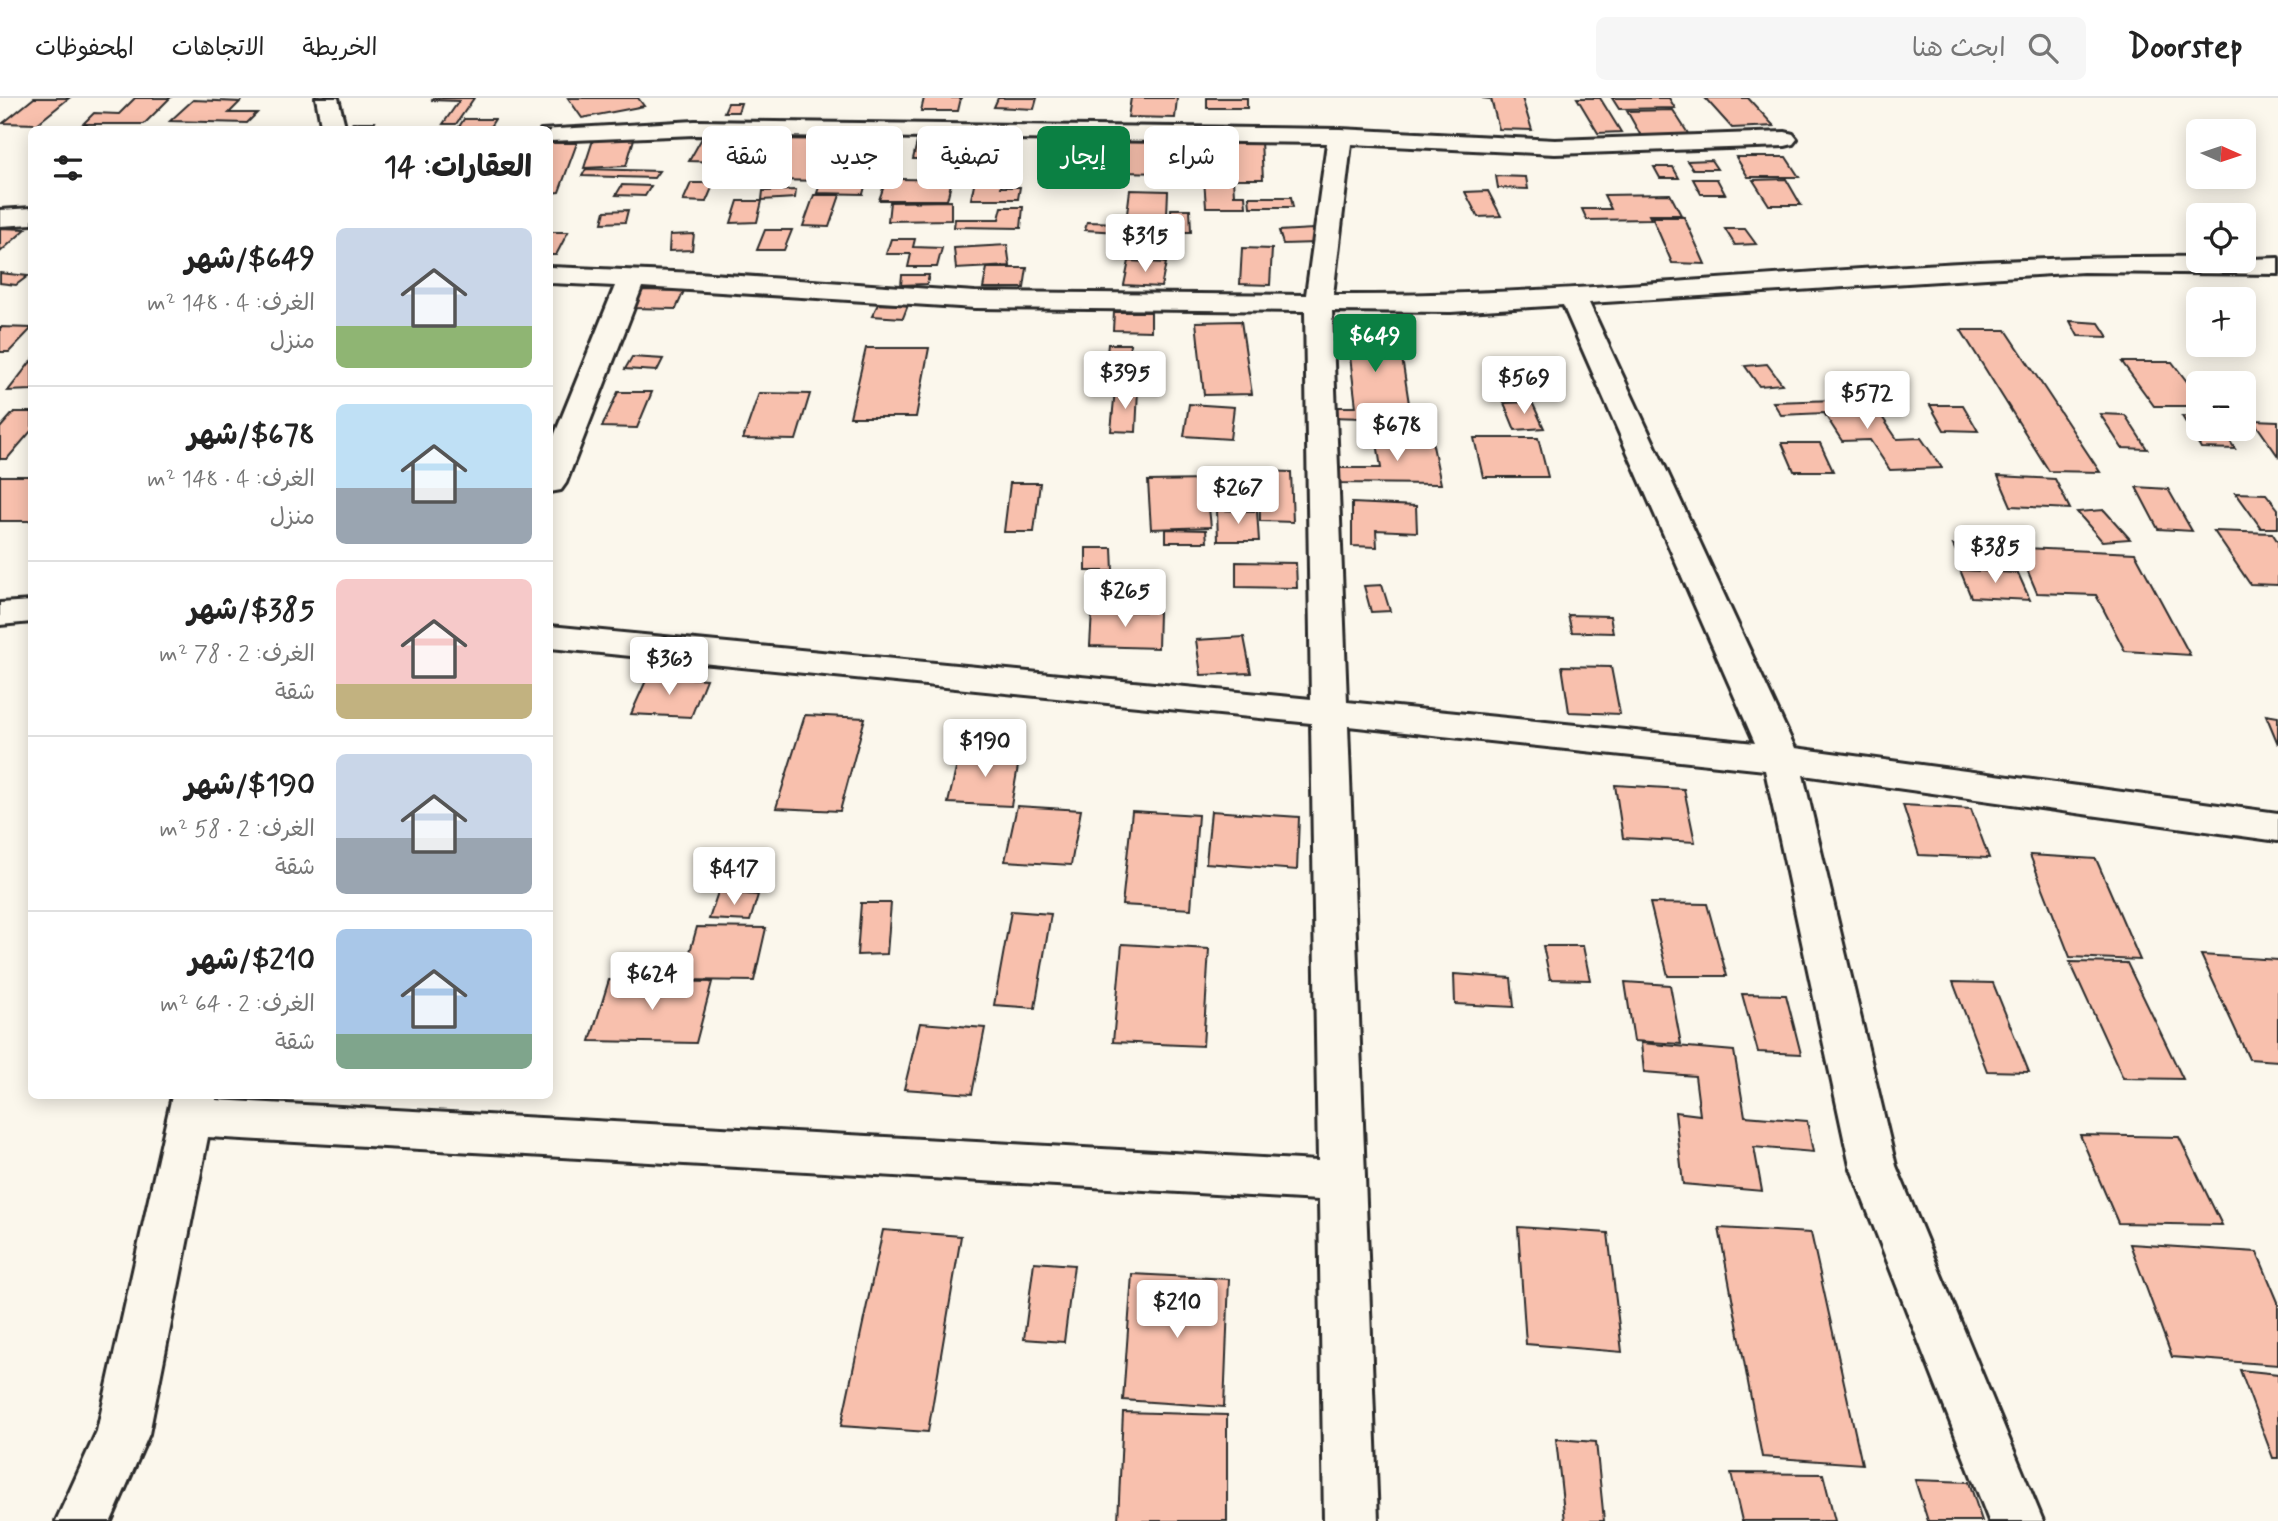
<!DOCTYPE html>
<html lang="ar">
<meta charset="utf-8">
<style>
body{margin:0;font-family:Mynerve,"Playpen Sans Arabic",sans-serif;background:#f6f6f6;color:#222;direction:rtl;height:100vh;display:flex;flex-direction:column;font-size:26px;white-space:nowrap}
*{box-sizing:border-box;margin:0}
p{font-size:23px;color:#767676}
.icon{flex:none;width:38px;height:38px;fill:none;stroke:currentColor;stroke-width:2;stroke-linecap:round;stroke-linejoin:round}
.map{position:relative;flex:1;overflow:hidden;direction:ltr}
.drawer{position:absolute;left:28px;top:28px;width:525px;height:973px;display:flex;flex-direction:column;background:#fff;border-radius:10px;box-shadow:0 4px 18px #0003;direction:rtl}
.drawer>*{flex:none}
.top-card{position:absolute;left:574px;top:28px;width:665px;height:63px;direction:rtl;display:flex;gap:14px}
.needle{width:46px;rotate:93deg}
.controls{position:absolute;left:2186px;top:21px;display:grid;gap:14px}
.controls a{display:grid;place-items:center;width:70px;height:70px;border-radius:10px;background:#fff;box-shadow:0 4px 18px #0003;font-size:35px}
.price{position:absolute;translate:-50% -60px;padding:0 16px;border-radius:7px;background:#fff;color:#222;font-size:23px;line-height:46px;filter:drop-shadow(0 2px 4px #0008)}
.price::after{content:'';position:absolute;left:50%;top:42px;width:21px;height:16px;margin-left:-10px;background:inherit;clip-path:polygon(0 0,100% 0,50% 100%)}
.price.current{background:#0b8043;color:#fff}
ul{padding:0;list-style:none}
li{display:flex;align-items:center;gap:21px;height:175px;padding:0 21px}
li+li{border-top:2px solid #e0e0e0}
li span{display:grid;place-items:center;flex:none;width:196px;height:140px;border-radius:10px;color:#555}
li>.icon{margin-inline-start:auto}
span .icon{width:84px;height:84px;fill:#fffc;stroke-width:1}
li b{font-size:30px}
h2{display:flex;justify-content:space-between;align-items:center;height:84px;padding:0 21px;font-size:30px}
.chip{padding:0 24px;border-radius:10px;background:#fff;box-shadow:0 4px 18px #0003;font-size:24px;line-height:63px}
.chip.current{background:#0b8043;color:#fff}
header{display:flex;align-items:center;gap:42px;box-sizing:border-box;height:98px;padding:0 35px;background:#fff;border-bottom:2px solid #e0e0e0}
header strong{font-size:33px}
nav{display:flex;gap:38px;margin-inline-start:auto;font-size:24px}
.search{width:490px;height:63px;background:#f6f6f6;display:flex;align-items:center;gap:18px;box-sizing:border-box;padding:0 24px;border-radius:10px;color:#767676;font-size:26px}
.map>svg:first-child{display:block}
</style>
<header>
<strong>Doorstep</strong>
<div class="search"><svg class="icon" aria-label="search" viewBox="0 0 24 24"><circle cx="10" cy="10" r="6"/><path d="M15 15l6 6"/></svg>ابحث هنا</div>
<nav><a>الخريطة</a><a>الاتجاهات</a><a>المحفوظات</a></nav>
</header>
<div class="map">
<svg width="2278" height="1423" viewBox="0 0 2278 1423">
<rect width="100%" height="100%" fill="#fbf7ec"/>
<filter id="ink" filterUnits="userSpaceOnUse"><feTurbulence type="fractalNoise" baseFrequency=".0143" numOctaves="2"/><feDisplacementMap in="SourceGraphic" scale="14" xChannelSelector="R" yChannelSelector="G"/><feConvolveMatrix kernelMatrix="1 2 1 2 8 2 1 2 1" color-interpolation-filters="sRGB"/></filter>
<g filter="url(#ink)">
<!-- building -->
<g fill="#f8c0ad" stroke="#2b2b2b" stroke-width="2">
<path d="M34,0H69L37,26L3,25Z"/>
<path d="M135,0H170L144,26H83L94,15L119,16Z"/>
<path d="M434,0H474L456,26H443L459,3L432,2Z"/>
<path d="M568,0H638L644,8L582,20Z"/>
<path d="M924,0H961L958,13H921Z"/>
<path d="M998,0H1037L1034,11L994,9Z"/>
<path d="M1131,0H1177L1175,20L1128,19Z"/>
<rect x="1207" y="0" width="40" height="10"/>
<path d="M1482,0H1522L1532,32L1499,31L1491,1Z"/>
<path d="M1577,0H1600L1621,34L1598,35Z"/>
<path d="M1612,0H1669L1675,10L1619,11Z"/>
<path d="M1705,0H1748L1774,28L1732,30Z"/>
<path d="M193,2L240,4L229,15H257L247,25L170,23Z"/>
<path d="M728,5H741L738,14H724Z"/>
<path d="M1673,12L1689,37L1641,38L1627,13Z"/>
<path d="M464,21H495L488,32H457Z"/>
<path d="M353,24H375L371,32H349Z"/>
<path d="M702,40L734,41L720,64L689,63Z"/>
<path d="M918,40L998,41L991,76L934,75L937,61H913Z"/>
<path d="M634,41L626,68L584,70L593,42Z"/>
<path d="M767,41L860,42L848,80L952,82L947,102H879L885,85H866L863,96L817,95L821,83L776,82L781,70L755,69Z"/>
<path d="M1126,41H1162L1161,75L1124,74Z"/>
<path d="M1216,43H1261L1263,81H1217Z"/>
<path d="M550,45H577L559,94L550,95Z"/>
<path d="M1736,59H1786L1799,79H1748Z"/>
<path d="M1174,61L1191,62L1192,88H1175Z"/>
<path d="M1711,62L1717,71H1693L1687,63Z"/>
<path d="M1654,69H1673L1679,80H1660Z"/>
<path d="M586,71L659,73L654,80L582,78Z"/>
<path d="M1496,78L1526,79L1528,91L1498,90Z"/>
<path d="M975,81H1002L1001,89H1020L1018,101H971Z"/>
<path d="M1204,81H1233L1234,97H1245L1246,109H1206Z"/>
<path d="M1693,81H1717L1725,96H1701Z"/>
<path d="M1786,81L1801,107H1769L1753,82Z"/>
<path d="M691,85H714L706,104L683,103Z"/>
<path d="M622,87L651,88L645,98L616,97Z"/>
<path d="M796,92L795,100L762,102L763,93Z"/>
<path d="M1130,92L1168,93L1167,117L1127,116Z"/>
<path d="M1488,93L1501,118L1478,119L1465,94Z"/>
<path d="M1670,96L1681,117H1649L1651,121L1587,122L1582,111H1611L1604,97Z"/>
<path d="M814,97H840L829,129L803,128Z"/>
<path d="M1249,99H1291L1293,109H1250Z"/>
<path d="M738,103H762L757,124L731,125Z"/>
<path d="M951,103V122L888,123L890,104Z"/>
<path d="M1002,109H1023L1021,130L954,129L955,121H999Z"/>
<path d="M1171,111H1190L1191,134H1172Z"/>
<path d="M628,112L625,124L602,125L605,113Z"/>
<path d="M1652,119H1684L1705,166L1672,165Z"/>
<path d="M1087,124L1122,125L1120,134L1085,132Z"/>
<path d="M0,130L26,131L0,154Z"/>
<path d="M1313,131L1316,145L1283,146L1279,133Z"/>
<path d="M1725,131H1745L1756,146L1735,147Z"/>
<path d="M765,132H792L784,152H757Z"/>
<path d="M550,134H568L556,157H550Z"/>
<path d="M694,136L692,152L669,153L670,137Z"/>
<path d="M891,141H915L913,149L942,150L937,169H908L911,156H886Z"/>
<path d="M1007,147L1010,168L956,171L954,150Z"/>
<path d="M1242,150L1272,151L1270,187L1240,186Z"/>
<path d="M1129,163L1166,165L1161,189L1124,187Z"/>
<path d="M987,170H1027L1024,190H983Z"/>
<path d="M0,175L28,178L16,187L0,185Z"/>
<path d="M902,177H929L927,186L901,187Z"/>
<path d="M640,192L684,193L676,211L632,210Z"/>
<path d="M878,206L908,207L903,220L872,218Z"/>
<path d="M1114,214H1151V233L1113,232Z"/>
<path d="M1241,223L1252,296L1204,297L1196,224Z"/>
<path d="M2070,223L2099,225L2108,239L2078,238Z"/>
<path d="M0,229L32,230L9,254H0Z"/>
<path d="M1961,232H2006L2100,374L2049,373Z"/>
<path d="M1347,233L1398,234L1410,312L1364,311V320L1330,319L1329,309H1356Z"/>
<path d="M1108,246H1130L1127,275H1105Z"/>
<path d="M866,250H929L916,319H850Z"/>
<path d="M632,259L663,261L657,273L625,271Z"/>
<path d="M32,262V292L8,293Z"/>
<path d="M2122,264H2172L2198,298V308H2154Z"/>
<path d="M1767,266L1782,286L1759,288L1745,268Z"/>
<path d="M1115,291H1138L1136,334L1111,333Z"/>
<path d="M618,294H652L637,330L602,329Z"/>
<path d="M759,295L810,296L796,342L743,341Z"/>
<path d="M1870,301L1897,341L1921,340L1942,370L1890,372L1870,342L1842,343L1824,315L1781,317L1773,304Z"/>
<path d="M1532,304L1544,330L1515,332L1504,305Z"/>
<path d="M1189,306L1234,309L1230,341L1184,338Z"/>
<path d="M1930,307H1963L1978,333L1944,332Z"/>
<path d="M14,314H32V332L7,361H0V330Z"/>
<path d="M2100,316L2125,317L2147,351L2122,350Z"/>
<path d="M2182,318L2198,319V331H2222L2235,351L2201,350Z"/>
<path d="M2253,322L2278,323V358Z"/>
<path d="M1376,338H1431L1441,386L1333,385L1331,370H1381Z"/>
<path d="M1474,340H1538L1548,379H1483Z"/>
<path d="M1782,345H1820L1833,373H1794Z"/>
<path d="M1259,373L1291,374L1293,424L1260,423Z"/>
<rect x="0" y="378" width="32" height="45"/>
<path d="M1998,378L2055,381L2070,411L2011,408Z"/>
<path d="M1206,382L1211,429L1151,431L1148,383Z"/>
<path d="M1010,385H1040L1034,434H1004Z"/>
<path d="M2136,389L2168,391L2192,433L2158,431Z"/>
<path d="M2236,395L2266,396L2278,411V430H2261Z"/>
<path d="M1352,405L1416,408L1417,434L1376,432L1377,449L1352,448Z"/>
<path d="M1217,412L1257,413L1259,443H1218Z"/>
<path d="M2104,412L2130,441L2102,443L2077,414Z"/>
<path d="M1166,431L1206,432L1207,444H1166Z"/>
<path d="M2214,433L2272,435L2278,444V487L2250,486Z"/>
<path d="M1953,447L2135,455L2190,557L2125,553L2096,497L2037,495L2026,469L1962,466Z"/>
<path d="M1086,450H1112L1113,473H1086Z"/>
<path d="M1236,464L1296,465L1297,490L1236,489Z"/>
<path d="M1960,472L2018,475L2030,502L1971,499Z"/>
<path d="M1382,487L1390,513L1371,514L1364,488Z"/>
<path d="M1092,513L1159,514L1158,550L1090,548Z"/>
<path d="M1568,517L1610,518L1613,535L1572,534Z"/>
<path d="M1244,539L1251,575L1201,577L1196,542Z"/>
<path d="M1562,568L1611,569L1620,616L1569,614Z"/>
<path d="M648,578L706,581L691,619L631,616Z"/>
<path d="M805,617L865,620L840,713L776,710Z"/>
<path d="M2266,617L2278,619V646Z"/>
<path d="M960,654L1020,657L1011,708L948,705Z"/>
<path d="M1615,687L1684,691L1695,744L1623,740Z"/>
<path d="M1903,707L1971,711L1989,760L1919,757Z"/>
<path d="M1017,708L1081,712L1071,767L1005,763Z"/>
<path d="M1132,713L1198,717L1191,811L1122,807Z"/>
<path d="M1211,713L1299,719L1297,772L1206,765Z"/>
<path d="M2030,757L2096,761L2140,862L2070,859Z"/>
<path d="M718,794L758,797L750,823L709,821Z"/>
<path d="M861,805H891L887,856L857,857Z"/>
<path d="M1650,805L1707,806L1727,878H1668Z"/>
<path d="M1011,813L1051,816L1035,910L994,907Z"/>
<path d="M697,829L766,830L754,883L682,882Z"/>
<path d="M1122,846L1209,851L1203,948L1113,944Z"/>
<path d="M1543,848H1583L1590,882L1550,881Z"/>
<path d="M2201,857L2278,862V963L2249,961Z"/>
<path d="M2070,864L2127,865L2183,981L2123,980Z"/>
<path d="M1454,876L1511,880L1514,909L1455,906Z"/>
<path d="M609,882L712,884L696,945L590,943Z"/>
<path d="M1625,884L1670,887L1681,946L1634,943Z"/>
<path d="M1953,884L1993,885L2029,974L1987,973Z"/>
<path d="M1742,896L1786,897L1801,956L1758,954Z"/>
<path d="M920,925L985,930L972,996L904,991Z"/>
<path d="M1641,945L1734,953L1745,1018L1807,1023L1813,1054L1754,1049L1762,1093L1683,1086L1675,1014L1700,1017L1695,978L1644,974Z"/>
<path d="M2080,1037L2179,1039L2222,1127L2118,1125Z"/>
<path d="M1518,1129L1608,1135L1622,1254L1526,1246Z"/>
<path d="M1719,1130L1811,1135L1862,1366L1762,1359Z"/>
<path d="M883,1132L961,1138L928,1334L841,1328Z"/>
<path d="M2130,1146L2257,1154L2278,1204V1267L2172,1259Z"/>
<path d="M1034,1164L1074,1167L1064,1244L1024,1241Z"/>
<path d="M1132,1176L1229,1181L1224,1309L1123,1302Z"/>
<path d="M2240,1272L2278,1276V1360H2273Z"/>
<path d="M1123,1314L1227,1317V1423H1118Z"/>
<path d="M1556,1341L1596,1344L1604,1423H1565Z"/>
<path d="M1731,1375L1823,1376L1835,1423H1742Z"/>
<path d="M1915,1382L1969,1384L1982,1423H1928Z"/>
</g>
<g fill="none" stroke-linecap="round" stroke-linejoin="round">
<defs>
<g id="minor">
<path d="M316,0H338L346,32H322Z"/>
<path d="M695,23L1340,31L1555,42L1785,34L1793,36L1797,41L1793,46L1785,48L1555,56L1351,46L1333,197C1622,199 1909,156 2198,159V163L2278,160V176L2083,174L1589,205L1795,650L2278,715V743L1803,677L1896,1068L2043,1423H1989L1850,1068L1765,672L1348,628L1378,1423H1324L1319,1102L208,1039L149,1336L111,1423H56L97,1333L172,998H216V1002L1318,1063L1311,625L550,550V528L1311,601L1305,213L975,210L642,189L566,385L561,392L550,394V348L615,188L550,185V169L697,175L975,194L1306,197L1327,45L695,37L550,43V32H541ZM1563,207L1755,645L1347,604L1332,213L1451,214Z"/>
<path d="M32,110V126L0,128V112Z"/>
<path d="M32,503V524L0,527V505Z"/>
</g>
</defs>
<!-- minor casing -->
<use href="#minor" stroke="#2b2b2b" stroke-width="6"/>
<!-- minor -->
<use href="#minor" fill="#fbf7ec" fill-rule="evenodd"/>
</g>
</g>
</svg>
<div class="controls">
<a><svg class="needle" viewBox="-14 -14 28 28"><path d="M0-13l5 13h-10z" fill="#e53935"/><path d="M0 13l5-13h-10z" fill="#767676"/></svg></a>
<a><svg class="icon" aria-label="locate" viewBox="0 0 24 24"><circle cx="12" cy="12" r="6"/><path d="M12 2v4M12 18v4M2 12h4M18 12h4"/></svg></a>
<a>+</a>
<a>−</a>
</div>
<b class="price" style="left:1145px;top:176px">$315</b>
<b class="price current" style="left:1375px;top:276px">$649</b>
<b class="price" style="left:1125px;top:313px">$395</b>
<b class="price" style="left:1524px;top:318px">$569</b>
<b class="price" style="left:1867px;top:333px">$572</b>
<b class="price" style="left:1397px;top:365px">$678</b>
<b class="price" style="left:1238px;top:428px">$267</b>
<b class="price" style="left:1995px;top:487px">$385</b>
<b class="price" style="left:1125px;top:531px">$265</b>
<b class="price" style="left:669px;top:599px">$363</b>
<b class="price" style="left:985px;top:681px">$190</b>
<b class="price" style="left:734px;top:809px">$417</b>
<b class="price" style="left:652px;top:914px">$624</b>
<b class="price" style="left:1177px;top:1242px">$210</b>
<div class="top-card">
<a class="chip">شراء</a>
<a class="chip current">إيجار</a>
<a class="chip">تصفية</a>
<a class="chip">جديد</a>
<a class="chip">شقة</a>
</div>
<section class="drawer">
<h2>العقارات: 14<svg class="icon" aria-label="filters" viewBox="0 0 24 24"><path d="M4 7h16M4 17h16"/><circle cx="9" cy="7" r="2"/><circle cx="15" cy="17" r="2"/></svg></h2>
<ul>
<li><span style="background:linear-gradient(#c9d6e8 70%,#8fb573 0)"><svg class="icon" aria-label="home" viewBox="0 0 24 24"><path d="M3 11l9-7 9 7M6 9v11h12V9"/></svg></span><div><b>$649/شهر</b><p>الغرف: 4 · 148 m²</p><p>منزل</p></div></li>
<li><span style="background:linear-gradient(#bfe0f5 60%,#9aa5b1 0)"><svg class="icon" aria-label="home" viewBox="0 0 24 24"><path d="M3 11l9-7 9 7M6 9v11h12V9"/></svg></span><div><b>$678/شهر</b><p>الغرف: 4 · 148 m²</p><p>منزل</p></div></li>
<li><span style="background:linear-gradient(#f6c9c9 75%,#c2b280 0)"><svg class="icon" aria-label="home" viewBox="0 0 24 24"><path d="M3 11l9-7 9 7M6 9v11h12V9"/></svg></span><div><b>$385/شهر</b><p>الغرف: 2 · 78 m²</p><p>شقة</p></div></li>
<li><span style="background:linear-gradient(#c9d6e8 60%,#9aa5b1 0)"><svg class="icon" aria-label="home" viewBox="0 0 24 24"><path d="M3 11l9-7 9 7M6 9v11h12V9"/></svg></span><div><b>$190/شهر</b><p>الغرف: 2 · 58 m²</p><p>شقة</p></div></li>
<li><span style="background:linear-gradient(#a9c7e8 75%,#7fa58c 0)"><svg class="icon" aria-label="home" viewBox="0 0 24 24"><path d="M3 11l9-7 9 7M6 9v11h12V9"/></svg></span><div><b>$210/شهر</b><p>الغرف: 2 · 64 m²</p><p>شقة</p></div></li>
</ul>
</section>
</div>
